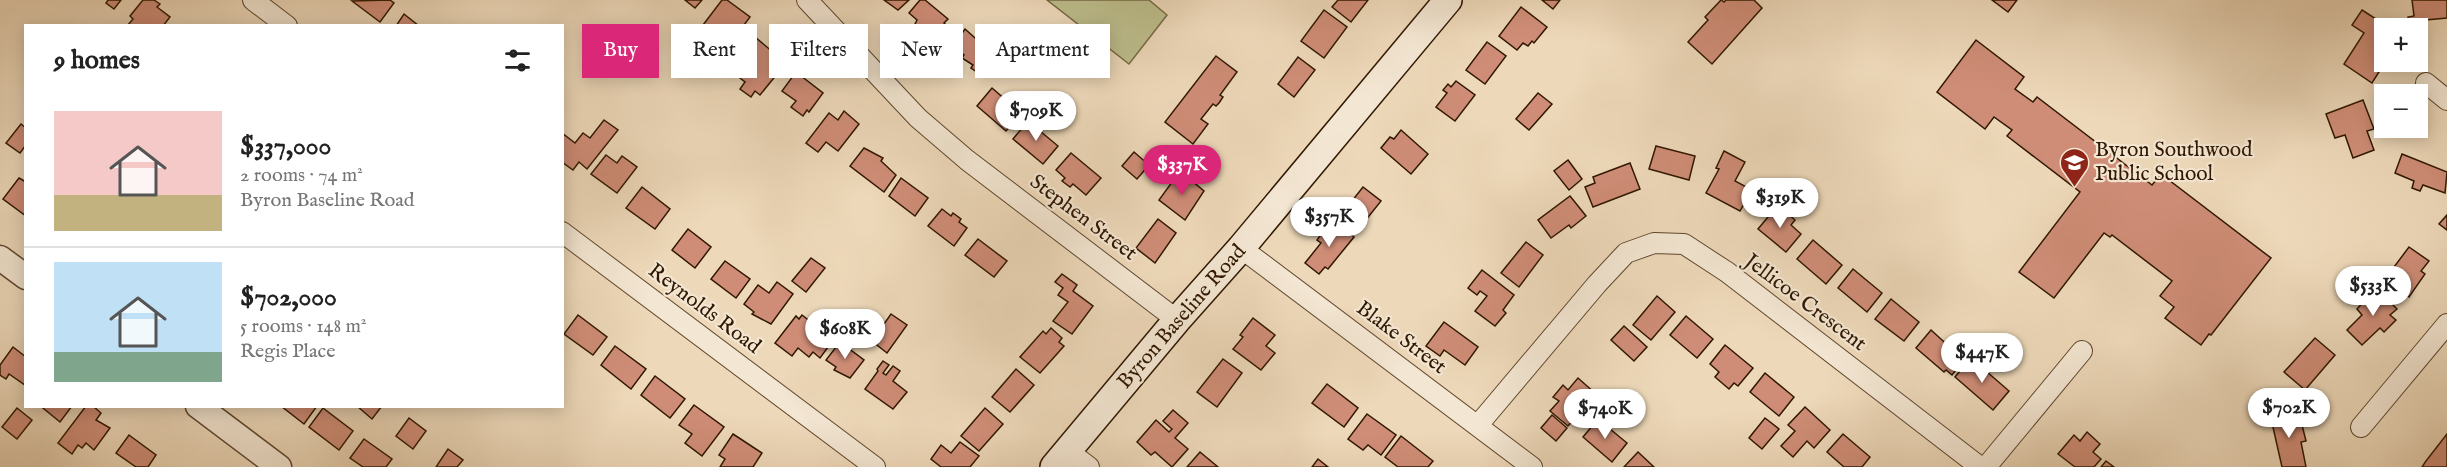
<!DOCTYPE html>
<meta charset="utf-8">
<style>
body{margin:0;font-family:"IM FELL English",serif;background:#f2f2f2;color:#222;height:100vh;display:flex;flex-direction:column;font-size:22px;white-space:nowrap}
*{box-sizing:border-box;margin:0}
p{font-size:20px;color:#767676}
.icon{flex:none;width:33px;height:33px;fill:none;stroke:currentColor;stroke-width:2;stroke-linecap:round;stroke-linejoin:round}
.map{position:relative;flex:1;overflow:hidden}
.sheet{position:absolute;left:24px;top:24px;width:540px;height:384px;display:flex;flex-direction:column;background:#fff;border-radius:0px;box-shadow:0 3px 15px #0003}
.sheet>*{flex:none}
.top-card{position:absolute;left:582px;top:24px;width:570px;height:54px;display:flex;gap:12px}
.fabs{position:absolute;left:2374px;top:18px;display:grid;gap:12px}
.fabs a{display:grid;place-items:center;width:54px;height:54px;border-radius:0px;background:#fff;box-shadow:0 3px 15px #0003;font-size:30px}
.price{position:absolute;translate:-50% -51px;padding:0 14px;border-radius:21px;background:#fff;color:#222;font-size:20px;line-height:39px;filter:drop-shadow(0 2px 3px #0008)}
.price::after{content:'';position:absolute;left:50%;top:36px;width:18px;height:14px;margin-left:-9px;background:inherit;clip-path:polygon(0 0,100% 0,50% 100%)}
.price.active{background:#db2777;color:#fff}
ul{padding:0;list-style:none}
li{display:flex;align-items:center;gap:18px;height:150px;padding:0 30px}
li+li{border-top:2px solid #e0e0e0}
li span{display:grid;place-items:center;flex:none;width:168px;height:120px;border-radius:0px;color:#555}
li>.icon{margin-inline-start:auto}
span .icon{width:72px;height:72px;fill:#fffc;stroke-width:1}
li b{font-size:26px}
h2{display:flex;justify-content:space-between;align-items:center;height:72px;padding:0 30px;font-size:26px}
.chip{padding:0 21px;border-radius:0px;background:#fff;box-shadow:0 3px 15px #0003;font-size:21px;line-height:54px}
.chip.active{background:#db2777;color:#fff}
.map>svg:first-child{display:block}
</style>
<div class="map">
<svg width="2447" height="467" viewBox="0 0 2447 467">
<rect width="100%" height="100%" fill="#edd8b9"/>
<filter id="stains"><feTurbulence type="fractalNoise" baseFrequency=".00333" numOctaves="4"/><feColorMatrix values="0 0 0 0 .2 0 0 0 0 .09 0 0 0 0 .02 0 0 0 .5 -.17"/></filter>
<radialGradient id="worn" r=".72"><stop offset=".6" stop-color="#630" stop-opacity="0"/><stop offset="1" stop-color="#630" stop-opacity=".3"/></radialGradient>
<!-- green -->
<path fill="#bdbe8c" stroke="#766a46" stroke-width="1.5" d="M1047,0H1149L1167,15L1129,64Z"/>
<!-- building -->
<g fill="#cf8d77" stroke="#301700" stroke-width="1.5">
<path d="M108,0H121L114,9L106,3Z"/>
<path d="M143,0H154L160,4L157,7L170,17L163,26H127L133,19L130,16Z"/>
<path d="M390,0L394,3L380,22L352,1Z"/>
<path d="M685,0H702L695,8Z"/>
<path d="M722,0H727L750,17L730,44L720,36L725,29L722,27L712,39L700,29Z"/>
<path d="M884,0H909L898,10Z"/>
<path d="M920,0H925L948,19L944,23L957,35L941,53L927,40L924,43L911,32L917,20L909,13Z"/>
<path d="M1338,0H1368L1351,22L1332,7Z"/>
<path d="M1542,0H1560L1553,9Z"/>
<path d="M1721,0L1724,2L1726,0H1754L1762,8L1712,64L1688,42L1708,20L1705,17Z"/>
<path d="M1992,0H2017L2008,12Z"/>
<path d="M2412,0H2447V18L2426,20L2427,24L2409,26L2408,17L2414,16Z"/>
<path d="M1521,7L1547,27L1534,43L1532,41L1528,46L1523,43L1517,50L1499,36Z"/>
<path d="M1324,10L1347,27L1324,58L1301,41Z"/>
<path d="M2362,10L2390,28H2385V57L2382,62L2384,64L2372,83L2344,64L2364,33L2352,25Z"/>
<path d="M404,14L419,26H396Z"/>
<path d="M965,29L984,46L989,40L998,47L994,53L1001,59L988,76L979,70L977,72L971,68L973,65L962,58L964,55L953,46Z"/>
<path d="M755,37L786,63L760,95L755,91L751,97L740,89L745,82L736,75L751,57L744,51Z"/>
<path d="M1976,40L2024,77L2015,89L2033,102L2037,97L2152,185L2161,174L2271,258L2211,335L2209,334L2201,345L2165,318L2174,307L2160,296L2172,281L2112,235L2110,237L2104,233L2054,298L2019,272L2080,192L2007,136L2012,130L1994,117L1985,129L1937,92Z"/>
<path d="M1487,42L1506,56L1485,84L1466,70Z"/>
<path d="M1216,56L1237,72L1220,95L1223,97L1219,103L1216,106L1213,104L1201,119L1208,124L1193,144L1165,122Z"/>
<path d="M1298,57L1315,70L1294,97L1278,84Z"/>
<path d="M796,72L823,93L809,112L807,110L803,116L791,107L796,101L782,91Z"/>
<path d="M1456,81L1475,95L1455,121L1436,107L1447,93L1443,90L1448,84L1451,87Z"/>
<path d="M992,88L1021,113L1006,131L977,106Z"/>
<path d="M1538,93L1552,104L1529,130L1516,119Z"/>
<path d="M2363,100L2374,129L2367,131L2374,150L2353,158L2345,135L2335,138L2326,114Z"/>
<path d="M844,111L859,124L838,151L826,142L818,152L806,143L829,113L838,120Z"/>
<path d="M604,120L618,130L587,169L579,162L573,170L562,162V133L575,143L583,133L590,138Z"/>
<path d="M1028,121L1058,146L1043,164L1013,139Z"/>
<path d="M21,124L26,128V145L20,153L6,143Z"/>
<path d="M1401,130L1428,154L1411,174L1381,148L1390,137L1394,139Z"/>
<path d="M1656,146L1695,156L1689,180L1649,169Z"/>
<path d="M864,148L883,158L881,161L896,175L884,192L850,166Z"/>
<path d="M1724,151L1745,162L1735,181L1752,190L1740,211L1706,193L1719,169L1716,168Z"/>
<path d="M1134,152L1149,165L1137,179L1122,166Z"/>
<path d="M1071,153L1101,178L1086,195L1073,184L1070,187L1062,181L1065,178L1056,170Z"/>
<path d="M2402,154L2447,172L2445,193L2423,185L2420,191L2412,188L2414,181L2395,173Z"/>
<path d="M606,155L617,163L622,156L637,167L617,193L591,174Z"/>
<path d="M1568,160L1582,179L1569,190L1554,171Z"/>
<path d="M1630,163L1640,189L1593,207L1585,187L1595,183L1593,177Z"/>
<path d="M1180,171L1204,191L1185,220L1159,200Z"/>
<path d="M19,178L26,182V216L3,199Z"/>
<path d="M901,178L928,198L915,216L889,196Z"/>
<path d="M1763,182L1780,191L1771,210L1754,201Z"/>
<path d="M642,187L670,209L655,229L626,208Z"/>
<path d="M1363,187L1381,201L1358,230L1340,216Z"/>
<path d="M1570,196L1586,216L1571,228L1569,225L1551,238L1538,220Z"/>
<path d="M1778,205L1795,220L1791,225L1801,234L1786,252L1758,229Z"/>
<path d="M942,209L951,216L953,213L961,219L959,222L967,228L954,246L928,226Z"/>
<path d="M2447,215V230L2439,224Z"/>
<path d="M1158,219L1176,233L1155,263L1136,248Z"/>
<path d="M1336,222L1354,237L1328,269L1325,267L1319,274L1305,263L1321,243L1317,240L1322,233L1326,236Z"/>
<path d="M688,229L711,247L695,268L672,250Z"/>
<path d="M978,239L1007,261L994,277L965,255Z"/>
<path d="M1813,240L1842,265L1826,284L1797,259Z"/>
<path d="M1526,242L1543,255L1519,287L1501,273Z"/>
<path d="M2409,247L2429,261L2421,271L2425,274L2409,297L2389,282L2395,274L2391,271Z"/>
<path d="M811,258L825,268L806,292L792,281Z"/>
<path d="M725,261L750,279L736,298L711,279Z"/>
<path d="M1853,269L1882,293L1867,312L1838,288Z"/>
<path d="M1482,270L1514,295L1503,310L1506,313L1495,326L1475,311L1487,296L1480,291L1477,295L1468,288Z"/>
<path d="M1062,274L1077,285L1073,291L1093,306L1072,334L1053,321L1068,302L1058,295L1063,288L1055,282Z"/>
<path d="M777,282L793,294L771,324L752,314L754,312L744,304L758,285L769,293Z"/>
<path d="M2374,286L2397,309L2390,315L2396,320L2384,332L2380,328L2362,345L2347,330L2362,315L2357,309L2365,300L2370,305L2372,303L2365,296Z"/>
<path d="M1657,296L1675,312L1651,340L1633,325Z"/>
<path d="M1891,299L1919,322L1904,341L1875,319Z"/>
<path d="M818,314L836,327L830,336L834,339L820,358L813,352L809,357L798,348L792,356L775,343L796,316L799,319L802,315L811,322Z"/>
<path d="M891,314L907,325L887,353L872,341Z"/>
<path d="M578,315L607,337L593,355L564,334Z"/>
<path d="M1686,316L1713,339L1697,358L1670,335Z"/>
<path d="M1253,318L1275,335L1266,346L1275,353L1261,370L1233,349L1243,337L1240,335Z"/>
<path d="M1444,322L1478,347L1465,365L1444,350L1440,356L1426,346Z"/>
<path d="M1624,326L1647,347L1634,361L1611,340Z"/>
<path d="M1051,328L1062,338L1059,342L1064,346L1040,373L1020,357L1043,331L1046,334Z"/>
<path d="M1931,330L1964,360L1952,375L1946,370L1944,372L1916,348Z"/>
<path d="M2315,338L2335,355L2305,390L2284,372Z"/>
<path d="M840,342L864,360L850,378L834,370L836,367L826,360Z"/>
<path d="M1725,345L1753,368L1738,386L1734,383L1729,389L1715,377L1719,372L1710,364Z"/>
<path d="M615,346L646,369L631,389L601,365Z"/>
<path d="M13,347L26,357L25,385L9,374L6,379L0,375V365Z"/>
<path d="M1971,358L2009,391L1993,410L1955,377Z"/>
<path d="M1223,359L1242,373L1217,407L1197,392Z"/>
<path d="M883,361L889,365L883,373L886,375L893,366L900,371L893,381L907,392L893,409L865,389L878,371L877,369Z"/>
<path d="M1016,369L1034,385L1010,412L992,397Z"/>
<path d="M1765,373L1794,397L1779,416L1750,392Z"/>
<path d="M655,376L685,399L670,418L641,395Z"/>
<path d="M1578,378L1596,394L1568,426L1550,411L1559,401L1553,397L1563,385L1568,390Z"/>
<path d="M1327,384L1358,408L1344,427L1312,403Z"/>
<path d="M694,405L724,427L702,456L685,443L692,434L679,425Z"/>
<path d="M44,406H72L60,422L43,408Z"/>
<path d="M86,406H93L101,413L96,420L110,428L94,450L86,443L82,448L78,445L72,454L58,443Z"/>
<path d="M281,406H317L304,424Z"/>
<path d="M357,406H382L372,419Z"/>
<path d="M1805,407L1830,430L1814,448L1807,441L1793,457L1781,446L1795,431L1788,425Z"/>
<path d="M17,408L32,420L17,439L2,427Z"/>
<path d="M323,408L353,431L339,450L309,427Z"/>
<path d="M985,408L1003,424L979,451L961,436Z"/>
<path d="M2293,409L2296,422L2301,421L2306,441L2301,442L2306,467H2282L2270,414Z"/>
<path d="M1173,410L1188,423L1175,438L1188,449L1172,467L1155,452L1151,455L1137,442L1156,420L1169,432L1172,429L1163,421Z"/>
<path d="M1367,414L1396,435L1381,455L1368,445L1363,450L1348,439Z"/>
<path d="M1552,415L1567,428L1556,441L1541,428Z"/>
<path d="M409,418L426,431L413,449L396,436Z"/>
<path d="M1765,418L1779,429L1762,449L1749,438Z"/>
<path d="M1598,419L1627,443L1612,462L1583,437Z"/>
<path d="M2087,432L2100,444L2093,452L2101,459L2094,467H2075L2058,454L2074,435L2080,441Z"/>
<path d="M733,434L762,453L753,467H720L725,459L719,455Z"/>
<path d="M1843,434L1870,457L1862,467H1844L1827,452Z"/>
<path d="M2447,434V467H2422L2426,461Z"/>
<path d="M129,435L156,455L148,467H136L116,453Z"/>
<path d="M1401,436L1433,461L1428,467H1398L1385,457Z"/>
<path d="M364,439L392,459L386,467H363L350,458Z"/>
<path d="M960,442L979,456L970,467H941L931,459L941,445L951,453Z"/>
<path d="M448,449L463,460L457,467H436Z"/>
<path d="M1200,452L1218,467H1187Z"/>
<path d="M1638,452L1654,467H1624Z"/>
<path d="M1318,459L1328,467H1312Z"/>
<path d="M2106,461L2114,467H2101Z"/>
</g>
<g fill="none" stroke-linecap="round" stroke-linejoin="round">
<defs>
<g id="minor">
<path d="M253,0L287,26"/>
<path d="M807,0L918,118L967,160L1177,320"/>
<path d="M2426,83L2447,100"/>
<path d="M562,232L875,467"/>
<path d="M1241,248L1532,467"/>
<path d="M1478,425L1597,284L1626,253L1654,243L1684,244L1727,272L1980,467"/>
<path d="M2361,427L2447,324"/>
<path d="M1068,451L1089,467"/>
<path d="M1986,467L2082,351"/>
</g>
<g id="tertiary">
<path d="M0,258L26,277"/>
<path d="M198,406L279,467"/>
</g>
<path id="secondary" d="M1054,467L1177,320L1241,248L1448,0"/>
</defs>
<!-- minor casing -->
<use href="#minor" stroke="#5f472e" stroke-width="22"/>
<!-- tertiary casing -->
<use href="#tertiary" stroke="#5f472e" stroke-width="27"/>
<!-- secondary casing -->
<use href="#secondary" stroke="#301700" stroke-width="30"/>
<!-- minor -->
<use href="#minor" stroke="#f3e6d2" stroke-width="20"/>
<!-- tertiary -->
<use href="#tertiary" stroke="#f3e6d2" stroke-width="24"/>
<!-- secondary -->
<use href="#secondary" stroke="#f3e6d2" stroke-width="27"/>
</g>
<!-- icons -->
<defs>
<symbol id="school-pin" viewBox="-11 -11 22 30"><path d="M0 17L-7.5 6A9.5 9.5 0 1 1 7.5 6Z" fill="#8f2418" stroke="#f3e6d2"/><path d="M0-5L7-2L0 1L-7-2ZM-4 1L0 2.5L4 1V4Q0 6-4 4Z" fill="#fff"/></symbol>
</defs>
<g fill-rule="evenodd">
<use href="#school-pin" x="2058" y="146" width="33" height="45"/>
</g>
<g text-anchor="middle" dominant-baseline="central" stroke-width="4.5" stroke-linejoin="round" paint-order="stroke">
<!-- poi labels -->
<g font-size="21" fill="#301700" stroke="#f3e6d2" text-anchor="start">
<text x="2095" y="150">Byron Southwood<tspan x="2095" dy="24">Public School</tspan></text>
</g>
<!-- street labels -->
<g font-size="21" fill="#301700" stroke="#f3e6d2">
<text transform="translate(1083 218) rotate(37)">Stephen Street</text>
<text transform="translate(1805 303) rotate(37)">Jellicoe Crescent</text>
<text transform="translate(704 309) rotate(37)">Reynolds Road</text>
<text transform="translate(1182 317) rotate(-49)">Byron Baseline Road</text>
<text transform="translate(1401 338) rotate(37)">Blake Street</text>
</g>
</g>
<rect width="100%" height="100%" filter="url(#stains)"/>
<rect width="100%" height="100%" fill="url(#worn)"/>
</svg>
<div class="fabs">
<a>+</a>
<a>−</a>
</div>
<b class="price" style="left:1036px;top:142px">$709K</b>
<b class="price active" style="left:1182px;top:196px">$337K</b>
<b class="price" style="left:1780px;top:229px">$319K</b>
<b class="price" style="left:1329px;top:248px">$357K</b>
<b class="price" style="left:2373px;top:317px">$533K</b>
<b class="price" style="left:845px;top:360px">$608K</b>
<b class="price" style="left:1982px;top:384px">$447K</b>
<b class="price" style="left:2289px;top:439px">$702K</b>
<b class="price" style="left:1605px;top:440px">$740K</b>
<div class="top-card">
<a class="chip active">Buy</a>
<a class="chip">Rent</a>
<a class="chip">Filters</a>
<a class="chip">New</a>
<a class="chip">Apartment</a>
</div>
<section class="sheet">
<h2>9 homes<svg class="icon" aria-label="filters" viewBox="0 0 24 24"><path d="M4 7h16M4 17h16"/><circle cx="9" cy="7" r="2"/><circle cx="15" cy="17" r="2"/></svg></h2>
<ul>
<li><span style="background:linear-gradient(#f6c9c9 70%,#c2b280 0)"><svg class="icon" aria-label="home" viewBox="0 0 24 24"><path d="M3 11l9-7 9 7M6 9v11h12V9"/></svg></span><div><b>$337,000</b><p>2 rooms · 74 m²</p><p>Byron Baseline Road</p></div></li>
<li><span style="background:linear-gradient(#bfe0f5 75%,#7fa58c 0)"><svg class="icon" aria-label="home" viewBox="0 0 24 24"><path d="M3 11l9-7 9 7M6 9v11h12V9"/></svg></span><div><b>$702,000</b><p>5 rooms · 148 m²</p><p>Regis Place</p></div></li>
</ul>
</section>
</div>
